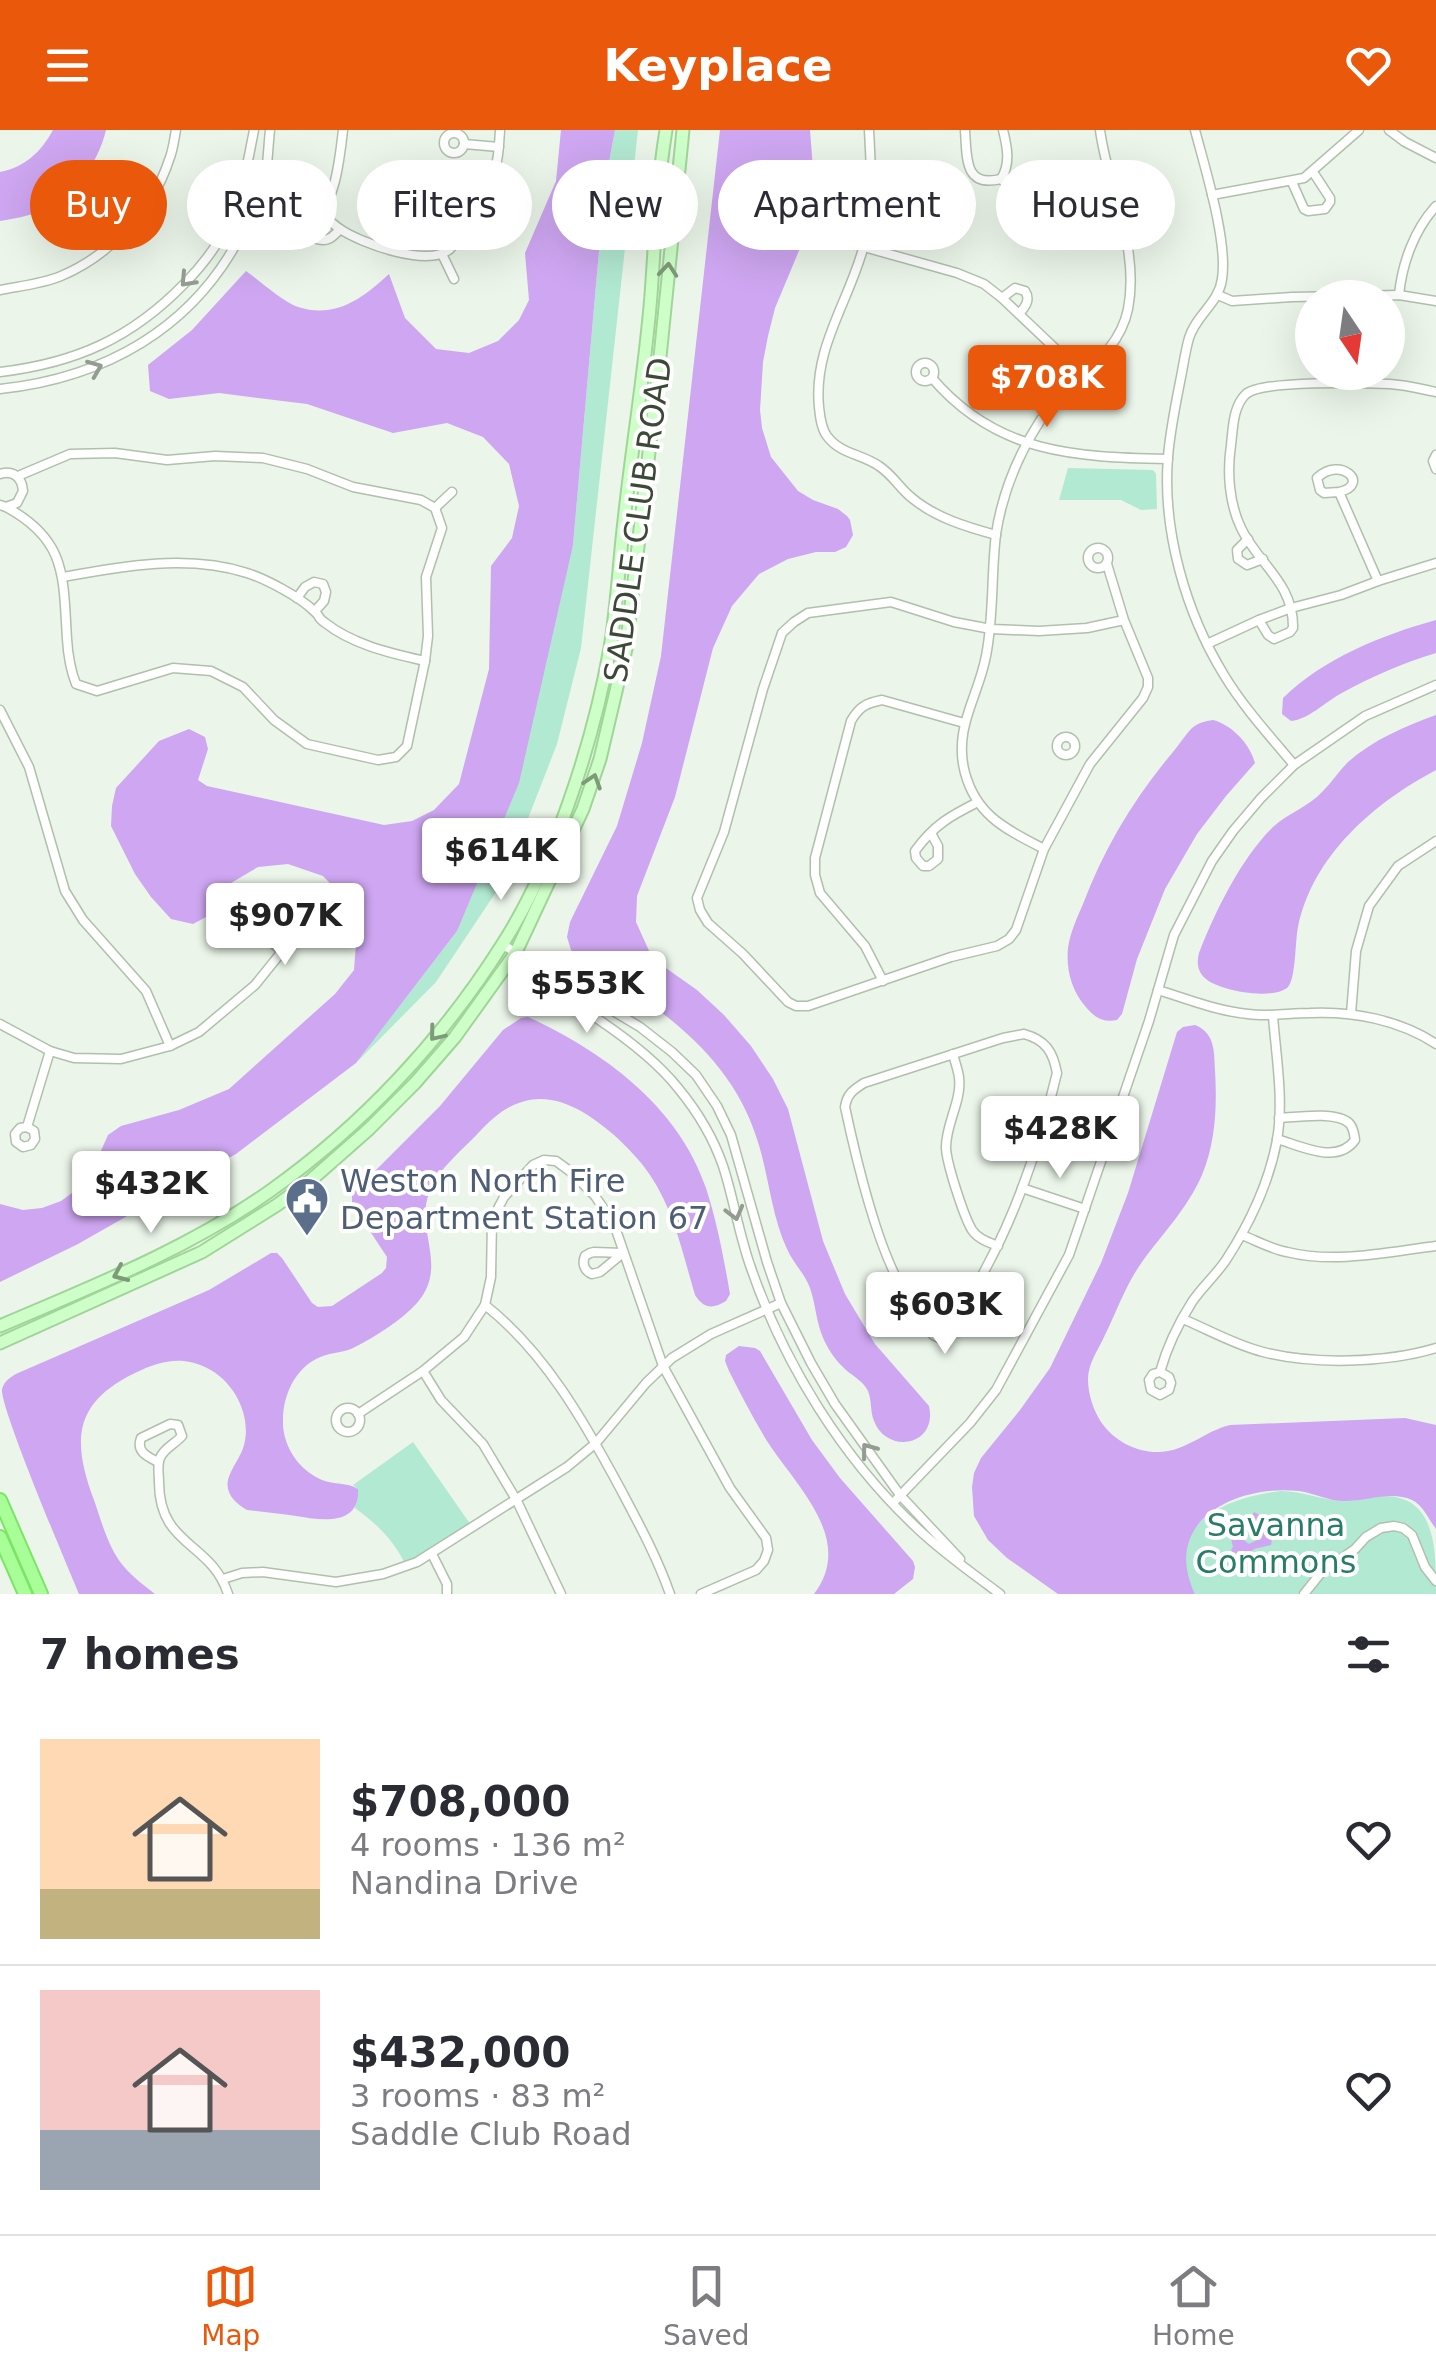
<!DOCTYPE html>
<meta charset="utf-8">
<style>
body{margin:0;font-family:"DejaVu Sans",sans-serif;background:#f7f7f7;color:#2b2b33;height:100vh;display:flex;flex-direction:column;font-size:38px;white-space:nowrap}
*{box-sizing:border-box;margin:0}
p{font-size:32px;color:#7c7c81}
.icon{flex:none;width:55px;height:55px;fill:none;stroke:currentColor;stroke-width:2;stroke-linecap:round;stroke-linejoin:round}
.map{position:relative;height:1464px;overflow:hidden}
.panel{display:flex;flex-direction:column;background:#fff;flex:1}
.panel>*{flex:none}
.hud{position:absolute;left:30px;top:30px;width:1378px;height:90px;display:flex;gap:20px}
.needle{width:65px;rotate:167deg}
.fabs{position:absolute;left:1295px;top:150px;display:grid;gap:20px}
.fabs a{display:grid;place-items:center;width:110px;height:110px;border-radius:50%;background:#fff;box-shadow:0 10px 40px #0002;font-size:50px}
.price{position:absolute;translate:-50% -85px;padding:0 22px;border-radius:10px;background:#fff;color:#222;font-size:32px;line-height:65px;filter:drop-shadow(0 2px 5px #0008)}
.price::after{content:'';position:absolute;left:50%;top:60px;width:30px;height:22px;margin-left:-15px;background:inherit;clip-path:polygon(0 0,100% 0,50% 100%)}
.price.current{background:#ea580c;color:#fff}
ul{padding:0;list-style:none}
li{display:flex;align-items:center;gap:30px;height:250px;padding:0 40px}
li+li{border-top:2px solid #e1e1e2}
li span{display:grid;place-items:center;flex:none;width:280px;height:200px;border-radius:0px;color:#555}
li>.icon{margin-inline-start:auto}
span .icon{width:120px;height:120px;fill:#fffc;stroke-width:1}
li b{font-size:42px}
h2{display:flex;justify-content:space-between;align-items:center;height:120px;padding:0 40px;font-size:42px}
.pill{padding:0 35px;border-radius:45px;background:#fff;box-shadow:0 10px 40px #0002;font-size:35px;line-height:90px}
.pill.current{background:#ea580c;color:#fff}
header{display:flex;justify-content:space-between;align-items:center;height:130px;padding:0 40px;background:#ea580c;color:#fff;font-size:45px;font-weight:600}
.dock{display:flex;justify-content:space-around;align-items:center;height:140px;border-top:2px solid #e1e1e2;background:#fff;font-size:28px;color:#7c7c81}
.dock a{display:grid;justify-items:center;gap:5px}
.dock .current{color:#ea580c}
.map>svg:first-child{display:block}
</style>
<header><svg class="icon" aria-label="menu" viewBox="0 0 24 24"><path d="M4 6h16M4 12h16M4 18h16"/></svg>Keyplace<svg class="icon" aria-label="heart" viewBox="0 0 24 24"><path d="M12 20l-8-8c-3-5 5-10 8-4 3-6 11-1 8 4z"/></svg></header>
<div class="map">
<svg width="1436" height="1464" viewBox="0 0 1436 1464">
<rect width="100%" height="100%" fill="#ebf5e9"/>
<!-- green -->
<g fill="#b2e9d2">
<path d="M615,0H638L581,518L557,614L504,750L436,852L356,933L457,801L573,415L605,53Z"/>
<path d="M1068,338L1153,340L1156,344L1157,379L1141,380L1121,370H1059Z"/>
<path d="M413,1312L473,1398L406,1436C394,1410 378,1395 355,1378L358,1359L353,1355Z"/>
<path d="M1281,1361C1303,1361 1322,1370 1343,1371C1356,1372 1369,1367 1382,1366C1436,1365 1436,1418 1436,1464H1195C1161,1395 1223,1368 1281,1361Z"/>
</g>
<!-- water -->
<g fill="#cea6f1">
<path d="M53,0H106C98,34 73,68 41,81C28,86 13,89 0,91V42C25,37 41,22 53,0Z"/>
<path d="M561,0H615L605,53L573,415L519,653L457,801L356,933L236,1024L78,1114L0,1152V1074L23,1080L42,1078L61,1071L87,1052L108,1005L121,996L179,980L229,959L335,864L354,840L357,800L345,769L323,746L288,734L258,737L231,753L214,770L206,787L193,794L171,789L151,767L135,744L111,696L112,676L116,658L159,611L189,599L205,607L208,619L198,650L207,656L384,695L412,691L434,680L459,654L489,539L491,436L512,408L519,376L509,334L483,307L447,293L393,303L307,274L219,263L169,269L150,261L148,235L192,200L246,141C260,151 283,172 298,177C336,189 363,168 389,144L405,188L436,219L469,223L498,211L519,190L529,170L525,123L556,51Z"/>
<path d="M720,0H810L814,52L811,92L775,178L768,206L763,232L760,280L762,298L771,327L798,361L813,370L838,379L847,386L850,390L853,405L846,417L835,422H816L788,429L759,444L732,476L713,518L675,667L637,766L636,792L650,823L663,836L697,860L724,885L751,916L773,949L788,979L823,1111L845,1164L875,1214L929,1276C938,1316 887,1325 874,1291C870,1281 872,1271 868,1261C863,1251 854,1247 846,1240C837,1232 829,1221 824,1210C816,1193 816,1175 810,1158C805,1144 793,1133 787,1119C771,1084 769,1045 757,1009C729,919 650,872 575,824L571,820L567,807L570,792L617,696L642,613L661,526Z"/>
<path d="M1436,490V523C1402,533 1371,547 1340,564C1324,573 1309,589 1291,591L1282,584L1283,568C1324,528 1382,505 1436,490Z"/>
<path d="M1436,585V640C1374,673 1313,725 1298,797C1295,811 1296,848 1288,857C1274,871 1213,861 1202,845C1197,838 1197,831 1199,823C1215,782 1241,728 1273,697C1288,683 1310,676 1323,661C1332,652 1339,641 1348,632C1373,610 1405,596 1436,585Z"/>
<path d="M1213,590C1232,595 1250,614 1255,633L1226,666L1197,704L1165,759L1137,829L1122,884L1117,890C1102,893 1094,887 1085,876C1071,859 1066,839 1068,818C1070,803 1077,788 1083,774C1104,719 1134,668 1173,622C1179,615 1185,605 1192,598C1198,593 1205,591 1213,590Z"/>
<path d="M528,887C604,922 678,976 706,1058C717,1092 724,1129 730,1164L726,1171C713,1179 704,1179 695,1165C683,1125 674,1080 650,1045C640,1030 627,1017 614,1005C569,966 527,951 482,999C465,1018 437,1039 429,1063C415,1102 449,1136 417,1173C402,1190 376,1206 355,1217C346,1222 336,1222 326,1225C298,1233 283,1262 283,1290C282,1316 299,1340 322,1350C334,1355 347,1352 358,1359C360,1397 320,1390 296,1386C280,1384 263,1382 247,1380C236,1374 225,1364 228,1350C231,1338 241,1327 244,1315C252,1286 234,1251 207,1238C182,1225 159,1231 135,1243C73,1273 72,1311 94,1370C102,1393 109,1421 126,1439C134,1448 145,1456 155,1464H79C67,1435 0,1278 2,1259C5,1248 16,1244 25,1240L209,1160L271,1123H277L282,1128L312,1173L318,1177L332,1176L382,1143L386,1138L387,1127L352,1074V1064L440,976L503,900L521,888Z"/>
<path d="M1195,895C1215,903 1214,921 1215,940C1217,975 1216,1011 1202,1045C1187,1079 1163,1103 1142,1132C1126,1154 1116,1183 1104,1207C1098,1220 1088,1234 1088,1249C1088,1264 1093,1279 1101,1292C1114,1311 1137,1323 1160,1322C1186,1321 1205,1301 1230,1295L1405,1288L1436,1295V1399C1429,1390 1423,1375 1412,1370C1390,1360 1366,1372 1344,1371C1328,1371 1314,1363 1299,1361C1236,1354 1160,1391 1195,1464H1058L1007,1428L988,1410L974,1386L972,1357L974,1343L981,1328L1020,1280L1050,1238L1101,1133L1128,1063L1177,902L1183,897Z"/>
<path d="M739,1216L755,1218L760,1221L812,1310L840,1348L913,1431L915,1437L913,1449L894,1464H814C856,1409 795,1355 767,1311C753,1288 741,1265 729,1241L725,1231L726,1225Z"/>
<path d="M1254,1382L1260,1385L1257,1395L1261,1401H1265L1270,1395L1274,1397L1271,1415L1254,1419L1243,1429L1239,1424L1234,1425L1231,1420L1233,1417L1231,1409L1239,1406L1249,1414L1257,1410L1258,1408L1254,1409L1251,1404L1253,1400L1245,1403L1240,1394L1250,1389Z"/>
</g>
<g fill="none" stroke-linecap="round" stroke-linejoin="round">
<defs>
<g id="street">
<path d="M869,0C871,38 874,77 864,115C850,170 813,217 819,277C820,286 821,298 827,306C840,324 862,324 879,336C893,345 900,359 912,368C936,388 967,397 996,405"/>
<path d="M965,0C967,28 964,58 1001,49C1029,79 1078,63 1111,53"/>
<path d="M1195,0C1205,38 1228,112 1222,149C1219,173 1196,185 1189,208C1185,222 1183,238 1180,252C1175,277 1170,302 1168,327C1162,401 1186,483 1224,545C1244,578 1270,606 1294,635"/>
<path d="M1389,0L1405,12L1436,28"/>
<circle cx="454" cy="13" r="10"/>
<path d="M464,14L499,17"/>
<path d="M1001,49C1011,34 1007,16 1003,0"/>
<path d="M245,50C262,54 282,57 297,65C314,73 325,89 340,99C361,113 428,138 450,119C459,111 462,96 468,85C474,74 484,64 490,53C498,37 499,18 500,0"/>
<path d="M1292,52L1304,79L1308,81L1325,79L1330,72V68L1313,42"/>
<path d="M1212,65L1304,48L1359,0"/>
<path d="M340,99C332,108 327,113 314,108L312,100C335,70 339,36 343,0"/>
<path d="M864,117L957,143L984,154L1002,168L1083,245L1091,257L1102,265L1112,258L1111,246L1099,230"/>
<path d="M442,124L454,149"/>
<path d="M0,160C20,156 42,154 61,146C109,126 153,80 169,30C173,21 174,10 176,0"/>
<path d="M1218,165L1232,171L1292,167L1399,165L1436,171"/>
<path d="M1399,165C1402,134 1414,100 1436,76"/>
<path d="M1002,168L1015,158L1025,161C1031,170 1025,177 1019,184"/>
<circle cx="925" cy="242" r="9"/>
<path d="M0,242C76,233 132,208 185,153C203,135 219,113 230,90C243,61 248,31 254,0"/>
<path d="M932,248C997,324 1075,327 1168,329"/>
<path d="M0,259C104,248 193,199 242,103C250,88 260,71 264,54C268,37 268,17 270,0"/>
<path d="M1436,325L1433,331L1436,339"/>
<path d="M0,344C13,340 22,347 23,361L17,373L6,377L0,375"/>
<path d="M1339,362C1371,355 1341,325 1317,348L1320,360L1324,363L1339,362L1378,451"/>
<path d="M6,377C67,410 63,446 67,509C68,525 70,539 76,554L97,561L173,538L211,541L243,557L274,590L307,614L378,630L396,627L407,616L425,531L428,506L426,447L442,398L435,378L421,370L353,357L307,339L263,328L215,326L167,330L115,323L70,324L18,346"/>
<path d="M435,378L452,362"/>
<path d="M1248,409L1237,420L1238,429L1247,435L1263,429"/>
<circle cx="1098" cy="428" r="10"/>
<path d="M1107,434L1124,490L1148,548V557L1143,568L1090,634L1044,719L1016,800L1009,809L997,816L951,827L808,876H796L788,872L743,824L708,793L700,780L697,768L724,702L763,559L782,503L794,492L808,483L891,472L954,492L991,499L1039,501L1087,498L1124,490"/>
<path d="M63,447C123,436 188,424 247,443C266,449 300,467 314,481C322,488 316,486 324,492C353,515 390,523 425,531"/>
<path d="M297,468L305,457L314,452L323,454L326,462L324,471L315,481"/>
<path d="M1259,490L1268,505L1274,509L1290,502L1293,498C1294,453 1258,434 1241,398C1229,373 1227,342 1231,315C1233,298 1233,276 1246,264C1262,250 1365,253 1390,254C1406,255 1421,259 1436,262"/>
<path d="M1207,514L1259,490L1291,478L1341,465L1378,451L1436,433"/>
<path d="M0,580L29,637L65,761L83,790L146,861L170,916"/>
<circle cx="1066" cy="616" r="9"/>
<path d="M931,703L938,716V729L929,736H923L916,728L915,721C934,695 950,686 978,672"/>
<path d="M1044,719C1008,700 977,687 965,643C953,598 978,568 986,526C994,486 991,445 996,404C1002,365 1018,325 1040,291C1066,252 1118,229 1128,179C1140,117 1108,60 1100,0"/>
<circle cx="283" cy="809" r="10"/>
<path d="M503,815L640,897L672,922L696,945L717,976L731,1005L767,1132L781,1173L811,1233L835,1274L900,1365L960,1429"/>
<path d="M507,834C560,864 640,910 678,958C697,981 713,1007 723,1036C734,1070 739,1105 751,1138C784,1234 843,1329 917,1398C942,1422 972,1443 1000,1464"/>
<path d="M883,851L865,816L820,763L815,745V728L851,591C859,577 866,573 882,570L964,593"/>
<path d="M1158,860C1187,869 1217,881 1248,884C1269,887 1289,883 1310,883C1353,881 1400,890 1436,914"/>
<path d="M1351,884L1356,821L1369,776L1398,736L1436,711"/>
<path d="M0,894L50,921L74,928L121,929L170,916L199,902L255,855L284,819"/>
<path d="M1024,904C1046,910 1053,922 1057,943C1041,1009 1019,1077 987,1136C980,1149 974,1164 963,1175C954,1184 941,1189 928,1185C886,1169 854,1019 845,977C847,964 853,960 864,953L1003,908Z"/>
<path d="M953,924C955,932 958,940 959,947C962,971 946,993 946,1017C946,1032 964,1087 972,1100C978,1109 988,1112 998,1116"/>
<path d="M27,997L34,1001L35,1009L31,1015L23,1017L16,1012L15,1004L20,998L27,997L50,921"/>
<path d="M1277,1009C1301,1016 1337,1035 1355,1010C1354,1004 1354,998 1349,993C1336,981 1296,987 1279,988"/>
<path d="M1022,1058L1085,1079"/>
<path d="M1242,1105C1257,1111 1271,1119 1287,1122C1335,1134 1387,1122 1436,1116"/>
<path d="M590,1123L594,1122L623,1123L600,1142L592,1144C584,1141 582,1133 585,1126Z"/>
<path d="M485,1175C545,1222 585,1293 621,1360C639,1394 657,1427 670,1464"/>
<path d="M930,1186L933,1205L941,1209L953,1202L950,1184"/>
<path d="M1183,1189C1209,1200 1235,1215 1263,1222C1313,1235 1386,1233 1436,1218"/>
<path d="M423,1241L441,1270L483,1314L517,1371L561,1464"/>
<path d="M1160,1242L1169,1247L1171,1253L1169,1260L1160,1265L1151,1260L1149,1250L1153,1244L1160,1242C1167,1217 1178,1194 1192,1172C1202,1157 1216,1145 1226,1130C1250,1093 1269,1053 1277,1010C1284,970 1276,926 1273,886"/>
<circle cx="348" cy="1290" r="12"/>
<path d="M358,1284L423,1241L464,1207L485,1175L491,1147L492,1090L504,1067L533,1035L544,1030L556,1031L571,1042L595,1066L614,1094L663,1236L730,1358L766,1408L768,1420L764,1431L756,1440L701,1464"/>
<path d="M158,1332C147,1326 136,1322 141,1308L170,1294L178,1295L182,1306C175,1314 164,1318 160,1328C157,1335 159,1344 159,1352C159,1417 211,1411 228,1464"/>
<path d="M893,1373L970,1293L996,1260L1069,1125L1149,891L1174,805L1212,731L1233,701L1261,668L1294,635L1365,586L1436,555"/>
<path d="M432,1424L447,1454V1464"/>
<path d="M223,1449L242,1443L263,1442L336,1452L383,1444L417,1432L567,1337L596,1313L646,1253L672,1228L711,1204L781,1173"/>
<path d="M1304,1464L1320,1444L1355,1419L1366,1407L1381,1398L1394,1396L1403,1398L1412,1405L1425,1437L1436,1451"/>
</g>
<g id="secondary">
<path d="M0,1196C91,1157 188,1119 270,1061C362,996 442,910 502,815C554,734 593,613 610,518C617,476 619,433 624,391C632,315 645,241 651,165C655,110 657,55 666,0"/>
<path d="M0,1213L202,1122L277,1075L311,1050L369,999L415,953L455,907L516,822L583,679L600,629L626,519L659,237L683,0"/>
</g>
<g id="primary">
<path d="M0,1370L41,1464"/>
<path d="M0,1407L25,1464"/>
</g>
</defs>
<!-- street casing -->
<use href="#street" stroke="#b0c0ac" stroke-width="11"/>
<!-- secondary casing -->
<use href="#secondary" stroke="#a0d599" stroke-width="15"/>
<!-- primary casing -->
<use href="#primary" stroke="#7ce567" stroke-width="16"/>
<!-- street -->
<use href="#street" stroke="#fff" stroke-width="8"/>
<!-- secondary -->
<use href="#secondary" stroke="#cfffc9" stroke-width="11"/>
<!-- primary -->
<use href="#primary" stroke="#a8ff98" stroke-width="12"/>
</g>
<!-- one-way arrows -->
<defs><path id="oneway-chevron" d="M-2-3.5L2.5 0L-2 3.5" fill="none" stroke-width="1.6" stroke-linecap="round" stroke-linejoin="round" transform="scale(2.5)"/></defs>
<g stroke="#7e9b79">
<use href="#oneway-chevron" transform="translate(668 140) rotate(-85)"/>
<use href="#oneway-chevron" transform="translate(593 651) rotate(-72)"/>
<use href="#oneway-chevron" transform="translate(436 904) rotate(129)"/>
<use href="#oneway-chevron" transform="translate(120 1144) rotate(156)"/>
</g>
<g stroke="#949b91">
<use href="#oneway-chevron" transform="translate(187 150) rotate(133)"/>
<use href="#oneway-chevron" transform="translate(95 238) rotate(-22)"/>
<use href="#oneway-chevron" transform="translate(735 1083) rotate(75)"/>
<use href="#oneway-chevron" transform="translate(868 1320) rotate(-127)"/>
</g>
<!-- icons -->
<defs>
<symbol id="civic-pin" viewBox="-11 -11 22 30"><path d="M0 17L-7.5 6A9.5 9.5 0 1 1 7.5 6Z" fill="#5c6f8a" stroke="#fff"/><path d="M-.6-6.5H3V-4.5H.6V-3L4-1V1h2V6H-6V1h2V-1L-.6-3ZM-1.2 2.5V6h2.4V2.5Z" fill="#fff"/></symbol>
</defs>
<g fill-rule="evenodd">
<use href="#civic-pin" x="282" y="1044" width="50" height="68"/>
</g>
<g text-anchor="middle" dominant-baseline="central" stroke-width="8" stroke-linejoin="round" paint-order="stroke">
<!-- street labels -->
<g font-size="32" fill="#3c4937" stroke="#fff">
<text transform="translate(638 390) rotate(-82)">SADDLE CLUB ROAD</text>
</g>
<!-- service labels -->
<g font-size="32" fill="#4e5e75" stroke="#fff" text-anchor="start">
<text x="340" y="1051">Weston North Fire<tspan x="340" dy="37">Department Station 67</tspan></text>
</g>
<!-- park labels -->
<g font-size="32" fill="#297c67" stroke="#fff">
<text x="1276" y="1395">Savanna<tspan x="1276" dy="37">Commons</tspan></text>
</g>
</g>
</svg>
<div class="fabs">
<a><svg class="needle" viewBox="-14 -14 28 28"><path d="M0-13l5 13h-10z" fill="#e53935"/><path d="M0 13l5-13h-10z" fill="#7c7c81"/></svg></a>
</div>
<b class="price current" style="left:1047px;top:300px">$708K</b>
<b class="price" style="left:501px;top:773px">$614K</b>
<b class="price" style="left:285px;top:838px">$907K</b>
<b class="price" style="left:587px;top:906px">$553K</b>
<b class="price" style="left:1060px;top:1051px">$428K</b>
<b class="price" style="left:151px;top:1106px">$432K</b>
<b class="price" style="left:945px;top:1227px">$603K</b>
<div class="hud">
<a class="pill current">Buy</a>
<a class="pill">Rent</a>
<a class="pill">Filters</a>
<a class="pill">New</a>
<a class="pill">Apartment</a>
<a class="pill">House</a>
</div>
</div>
<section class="panel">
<h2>7 homes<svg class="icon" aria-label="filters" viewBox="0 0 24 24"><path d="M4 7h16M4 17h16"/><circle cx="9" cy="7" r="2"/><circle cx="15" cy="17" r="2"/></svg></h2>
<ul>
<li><span style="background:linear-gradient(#ffd9b3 75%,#c2b280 0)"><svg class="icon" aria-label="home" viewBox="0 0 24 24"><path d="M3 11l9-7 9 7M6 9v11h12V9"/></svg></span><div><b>$708,000</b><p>4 rooms · 136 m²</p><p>Nandina Drive</p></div><svg class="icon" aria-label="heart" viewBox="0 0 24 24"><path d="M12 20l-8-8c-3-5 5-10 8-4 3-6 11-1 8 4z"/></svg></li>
<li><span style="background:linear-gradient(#f6c9c9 70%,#9aa5b1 0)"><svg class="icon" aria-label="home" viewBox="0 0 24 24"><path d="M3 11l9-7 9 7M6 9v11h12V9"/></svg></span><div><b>$432,000</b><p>3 rooms · 83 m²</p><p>Saddle Club Road</p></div><svg class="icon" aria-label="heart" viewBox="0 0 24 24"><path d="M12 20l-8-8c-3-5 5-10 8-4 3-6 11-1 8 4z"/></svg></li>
</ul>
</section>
<nav class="dock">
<a class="current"><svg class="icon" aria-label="map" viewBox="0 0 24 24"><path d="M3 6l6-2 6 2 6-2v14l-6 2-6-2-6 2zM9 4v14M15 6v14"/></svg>Map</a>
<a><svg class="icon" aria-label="saved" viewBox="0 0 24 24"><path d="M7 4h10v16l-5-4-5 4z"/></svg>Saved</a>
<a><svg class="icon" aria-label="home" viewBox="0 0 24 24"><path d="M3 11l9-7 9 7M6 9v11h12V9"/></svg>Home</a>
</nav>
